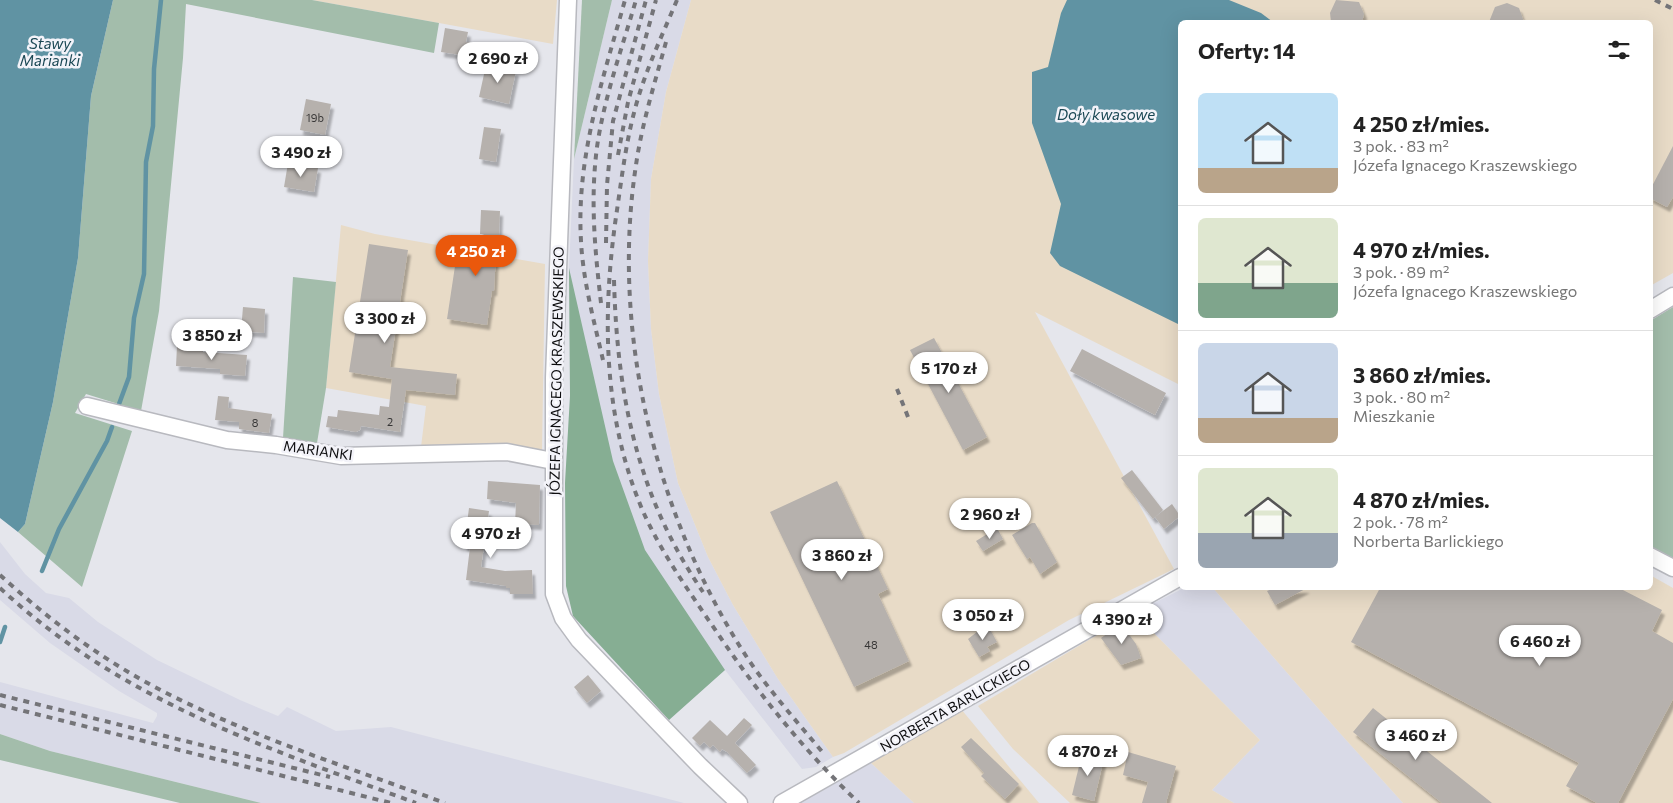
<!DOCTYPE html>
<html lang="pl">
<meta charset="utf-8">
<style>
body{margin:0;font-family:Commissioner,sans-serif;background:#f2f2f2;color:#222;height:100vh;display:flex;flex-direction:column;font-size:19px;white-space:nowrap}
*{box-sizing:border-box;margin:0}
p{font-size:16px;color:#767676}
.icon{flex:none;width:28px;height:28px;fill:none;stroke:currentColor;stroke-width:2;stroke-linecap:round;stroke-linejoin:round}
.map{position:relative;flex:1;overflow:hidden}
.sheet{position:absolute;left:1178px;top:20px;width:475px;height:570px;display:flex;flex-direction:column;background:#fff;border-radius:8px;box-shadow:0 5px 20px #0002}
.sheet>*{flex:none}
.price{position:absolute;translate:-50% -42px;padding:0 11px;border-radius:18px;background:#fff;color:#222;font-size:16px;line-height:32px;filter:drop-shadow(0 1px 2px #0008)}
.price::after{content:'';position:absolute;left:50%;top:30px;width:15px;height:11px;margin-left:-8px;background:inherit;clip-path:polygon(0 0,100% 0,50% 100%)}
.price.selected{background:#ea580c;color:#fff}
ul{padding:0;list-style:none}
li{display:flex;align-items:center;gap:15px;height:125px;padding:0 20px}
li+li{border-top:1px solid #e0e0e0}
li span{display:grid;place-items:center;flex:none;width:140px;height:100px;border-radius:8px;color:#555}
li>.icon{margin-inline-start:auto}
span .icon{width:60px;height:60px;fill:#fffc;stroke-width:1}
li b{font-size:21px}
h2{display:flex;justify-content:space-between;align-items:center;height:60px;padding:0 20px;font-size:21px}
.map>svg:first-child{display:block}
</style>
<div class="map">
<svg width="1673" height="803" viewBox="0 0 1673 803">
<defs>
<filter id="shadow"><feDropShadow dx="3" dy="5" stdDeviation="1" flood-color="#0004"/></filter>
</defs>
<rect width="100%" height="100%" fill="#e5e6ec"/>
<!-- built -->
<g fill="#d9dae7">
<path d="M612,0H691L666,92L651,179L648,261L651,329L659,394L678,483L708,557L733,605L778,679L833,757L816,767L802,769L725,670L669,720L573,616L566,586L565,483L570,396L569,268L574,159Z"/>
<path d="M0,542L25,574L46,593L69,598L98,622L157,660L240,700L278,716L287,707L336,731L391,727L684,803H261L50,751L0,734V682L153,723L157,716V713L119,691L50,643L0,600Z"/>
<path d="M1184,588H1213L1338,731L1403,803H1234L1212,790L1260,740L1134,613Z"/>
<path d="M871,763L914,803H797L822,791Z"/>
</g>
<!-- industrial -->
<g fill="#e8dbc7">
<path d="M312,0H557L553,44L439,23Z"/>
<path d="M691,0H1673V273L1650,286V22H1180V385L1035,312L1174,569L1069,620L844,753L833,757L778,679L733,605L708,557L678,483L659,394L651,329L648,261L651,179L666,92Z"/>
<path d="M341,225L375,234L545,264L542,452L421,447L426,406L326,388Z"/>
<path d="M1650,575L1673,588V803H1403L1338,731L1213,588H1650Z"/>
<path d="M1134,613L1260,740L1212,790L1234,803H1070L1013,749L978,706Z"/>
<path d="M961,709L1039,803H914L871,763Z"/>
</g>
<!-- green -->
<g fill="#a3bdab">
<path d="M113,0H312L439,23L434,53L186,4L183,58L159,311L141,411L86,394L75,413L132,431L82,587L18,532L25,524L53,402L78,258L91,96Z"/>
<path d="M582,0H612L574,159Z"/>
<path d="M293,277L336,282L326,388L317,443L283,438Z"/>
<path d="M1673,307V558L1650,546V321Z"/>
<path d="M0,734L50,751L261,803H180L0,760Z"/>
</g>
<!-- forest -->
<path fill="#86ae93" d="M569,268L613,461L645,550L725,670L669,720L573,616L566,586L565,483L570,396Z"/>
<!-- water -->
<g fill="#6093a3">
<path d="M0,0H113L91,96L78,258L53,402L25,524L18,532L0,518Z"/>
<path d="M1067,0H1229L1261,13L1273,22H1180V325L1060,266L1050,253L1061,204L1032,123V72L1048,67L1061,13Z"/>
</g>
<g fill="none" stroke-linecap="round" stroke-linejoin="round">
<!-- stream -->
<g stroke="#6093a3" stroke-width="4.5">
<path d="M119,404L129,377L134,318L144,274L146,162L153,126L154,69L161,0"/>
<path d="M42,571L59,529L107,441L112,427"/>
<path d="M0,642L5,627"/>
</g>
</g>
<!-- building -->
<g fill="#b6b1ad" filter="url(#shadow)">
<path d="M1336,0L1359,2L1364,14L1362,22H1331L1330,13Z"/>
<path d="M1507,3L1519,8L1524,22H1489L1495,7Z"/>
<path d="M445,28L468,32L466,42L490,45L487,59L441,52Z"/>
<path d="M486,65L516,71L509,104L479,97Z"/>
<path d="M306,99L331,104L325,135L300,130Z"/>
<path d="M484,127L501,129L496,162L479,159Z"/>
<path d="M1673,146V197L1667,207L1650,198V190Z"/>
<path d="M288,163L318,168L314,192L284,187Z"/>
<path d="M481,210L500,211L499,235H497L494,291H492L487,325L447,319L457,253L485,258V234H480Z"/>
<path d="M369,244L408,250L390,367L457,374L455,395L406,390L400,432L361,426L360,430L356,432L326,427L328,416L337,417L338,410L379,415L380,406L389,407L392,379L349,372Z"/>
<path d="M243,307L265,309L264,333L241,331Z"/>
<path d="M934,338L987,437L963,450L910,350Z"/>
<path d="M177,346L203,348V352L247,355L245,376L220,374V369L176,366Z"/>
<path d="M1082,349L1166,393L1155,415L1070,371Z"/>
<path d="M218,396L229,397L228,408L272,414L269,433L239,429V422L215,420Z"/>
<path d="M1132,470L1163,510L1153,519L1121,478Z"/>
<path d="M488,481L540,485L539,525L515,524L516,503L487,499Z"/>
<path d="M837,481L888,589L878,594L909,661L854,687L770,512Z"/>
<path d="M1172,504L1180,516L1164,529L1155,517Z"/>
<path d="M469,508L489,511L481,567L505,571L532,570L533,594H510V588H506V586L466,580L470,547L464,546Z"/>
<path d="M1032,523H1035L1057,562L1040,574L1030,557L1027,559L1012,535Z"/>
<path d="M997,528L1003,539L983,551L976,541Z"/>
<path d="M1274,588H1307L1275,605L1267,591Z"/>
<path d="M1380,588H1619L1662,610L1652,631L1673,643V699L1618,803H1597L1566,786L1579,763L1351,642Z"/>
<path d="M987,624L997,642L987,647L990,651L979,657L968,639Z"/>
<path d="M1121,624L1136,644L1141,658L1121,665L1101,638Z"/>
<path d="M588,675L601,691L587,703L574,687Z"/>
<path d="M1373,708L1492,803H1442L1353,732Z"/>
<path d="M744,718L752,725L735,743L756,765L747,773L727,752L722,749L720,752L713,745L710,748L704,742L700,746L692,738L710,720L727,736Z"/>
<path d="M971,738L1019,784L1005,799L981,776L984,773L961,747Z"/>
<path d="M1128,752L1176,766L1166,803H1142L1148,782L1123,775Z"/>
<path d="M1082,754L1104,758L1094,801L1072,795Z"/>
</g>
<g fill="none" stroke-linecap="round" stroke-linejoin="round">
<defs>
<g id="minor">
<path d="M568,0L554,378V594L563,618L579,640L700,766L739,803"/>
<path d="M1650,310L1673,296"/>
<path d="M87,406L227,440L276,445L341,456L507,452L553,461"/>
<path d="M1650,556L1673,568"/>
<path d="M782,803L1180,577"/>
</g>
</defs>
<!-- minor casing -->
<use href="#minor" stroke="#b8b9bf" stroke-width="19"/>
<!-- minor -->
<use href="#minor" stroke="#fff" stroke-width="16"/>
<!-- rail -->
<g stroke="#747478" stroke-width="4" stroke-dasharray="6 6" stroke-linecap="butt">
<path d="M677,0C662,36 645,71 635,109C626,142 622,176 617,210C602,310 602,414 642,509C661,553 689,591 716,631C758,693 805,752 859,803"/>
<path d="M1655,0L1673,9"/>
<path d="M666,42C655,82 642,123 636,165C611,327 653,506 739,645C763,684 794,718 824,754"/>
<path d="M618,155L628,102L656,0"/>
<path d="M606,243L607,185L613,121L646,0"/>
<path d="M614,280C617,395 637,496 703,592"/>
<path d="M601,303C595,251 590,200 597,147C604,98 622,48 636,0"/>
<path d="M603,360C594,321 583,281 581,241C576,157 603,79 625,0"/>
<path d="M897,389L910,422"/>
<path d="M0,575C47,618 97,656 153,686C245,735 348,767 445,803"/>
<path d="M0,588C123,702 263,746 416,803"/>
<path d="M0,695L330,777"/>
<path d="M0,705L391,803"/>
</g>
</g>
<g text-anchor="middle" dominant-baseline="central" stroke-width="5" stroke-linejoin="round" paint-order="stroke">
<!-- number labels -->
<g font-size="11" fill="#373636">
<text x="315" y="117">19b</text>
<text x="390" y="421">2</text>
<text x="255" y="422">8</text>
<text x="871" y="644">48</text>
</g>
<!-- street labels -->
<g font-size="14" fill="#0d0d0f" stroke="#f3f3f9">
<text transform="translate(556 371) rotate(-89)">JÓZEFA IGNACEGO KRASZEWSKIEGO</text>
<text transform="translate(318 450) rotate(8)">MARIANKI</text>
<text transform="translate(955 705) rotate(-30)">NORBERTA BARLICKIEGO</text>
</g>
<!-- water labels -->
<g font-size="15" font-style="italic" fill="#1a4754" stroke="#f3f3f9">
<text x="50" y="43">Stawy<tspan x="50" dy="17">Marianki</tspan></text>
<text x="1106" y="114">Doły kwasowe</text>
</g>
</g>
</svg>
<b class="price" style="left:498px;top:84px">2 690 zł</b>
<b class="price" style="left:301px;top:178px">3 490 zł</b>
<b class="price selected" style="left:476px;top:277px">4 250 zł</b>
<b class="price" style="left:385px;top:344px">3 300 zł</b>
<b class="price" style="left:212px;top:361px">3 850 zł</b>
<b class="price" style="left:949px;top:394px">5 170 zł</b>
<b class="price" style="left:990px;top:540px">2 960 zł</b>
<b class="price" style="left:491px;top:559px">4 970 zł</b>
<b class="price" style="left:842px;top:581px">3 860 zł</b>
<b class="price" style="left:983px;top:641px">3 050 zł</b>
<b class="price" style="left:1122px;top:645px">4 390 zł</b>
<b class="price" style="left:1540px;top:667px">6 460 zł</b>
<b class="price" style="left:1416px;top:761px">3 460 zł</b>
<b class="price" style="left:1088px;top:777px">4 870 zł</b>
<section class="sheet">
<h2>Oferty: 14<svg class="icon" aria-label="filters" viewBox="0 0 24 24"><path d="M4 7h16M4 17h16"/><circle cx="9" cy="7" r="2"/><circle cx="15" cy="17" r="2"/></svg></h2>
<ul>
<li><span style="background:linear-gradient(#bfe0f5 75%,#b9a48a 0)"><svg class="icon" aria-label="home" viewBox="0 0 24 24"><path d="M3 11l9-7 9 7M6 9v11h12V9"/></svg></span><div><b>4 250 zł/mies.</b><p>3 pok. · 83 m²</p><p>Józefa Ignacego Kraszewskiego</p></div></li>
<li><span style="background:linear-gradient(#dfe7d0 65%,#7fa58c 0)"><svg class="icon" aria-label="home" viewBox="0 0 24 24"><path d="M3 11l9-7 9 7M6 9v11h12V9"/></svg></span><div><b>4 970 zł/mies.</b><p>3 pok. · 89 m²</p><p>Józefa Ignacego Kraszewskiego</p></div></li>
<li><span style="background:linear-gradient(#c9d6e8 75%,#b9a48a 0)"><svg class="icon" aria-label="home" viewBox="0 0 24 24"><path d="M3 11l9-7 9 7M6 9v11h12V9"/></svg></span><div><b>3 860 zł/mies.</b><p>3 pok. · 80 m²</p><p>Mieszkanie</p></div></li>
<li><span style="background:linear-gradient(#dfe7d0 65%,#9aa5b1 0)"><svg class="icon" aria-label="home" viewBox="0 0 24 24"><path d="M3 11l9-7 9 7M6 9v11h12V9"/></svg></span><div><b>4 870 zł/mies.</b><p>2 pok. · 78 m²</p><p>Norberta Barlickiego</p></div></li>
</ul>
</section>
</div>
